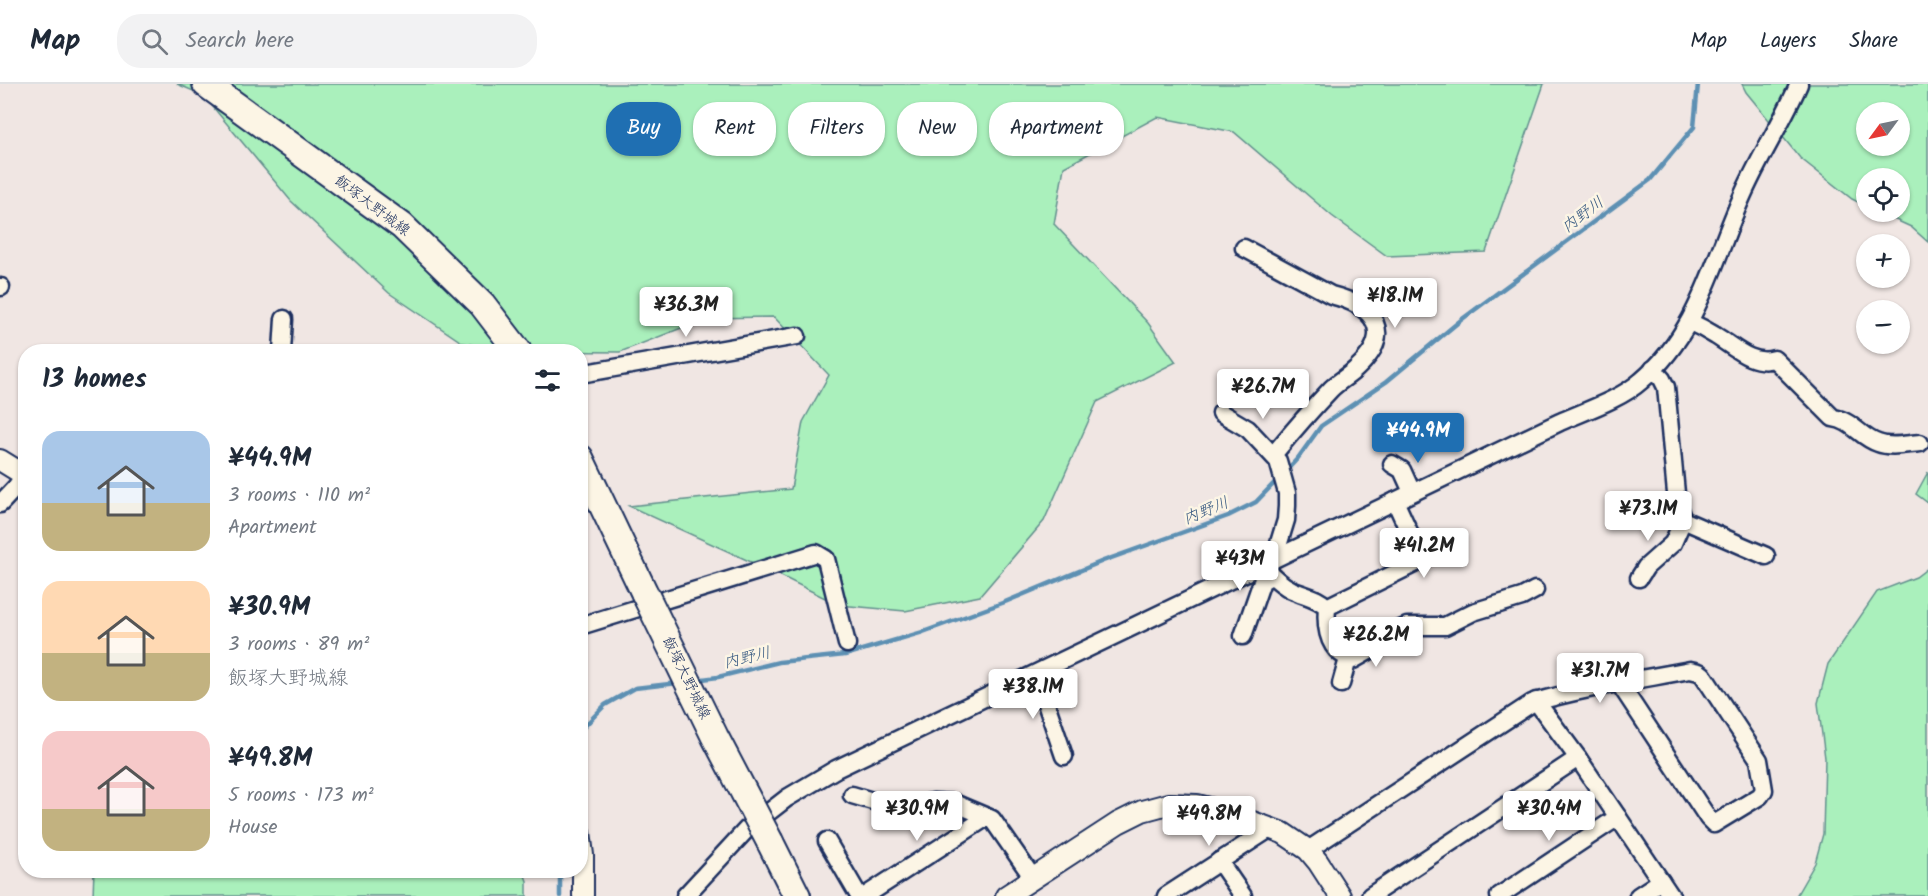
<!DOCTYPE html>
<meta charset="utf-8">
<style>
body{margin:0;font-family:Kalam,"Klee One",sans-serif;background:#f2f2f3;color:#1f2937;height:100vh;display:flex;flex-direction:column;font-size:22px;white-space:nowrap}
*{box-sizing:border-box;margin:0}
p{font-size:20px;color:#747a83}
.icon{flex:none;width:33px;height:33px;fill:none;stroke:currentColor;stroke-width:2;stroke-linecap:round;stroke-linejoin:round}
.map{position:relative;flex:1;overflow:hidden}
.drawer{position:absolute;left:18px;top:260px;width:570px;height:534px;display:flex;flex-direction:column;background:#fff;border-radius:24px;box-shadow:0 2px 4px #0004}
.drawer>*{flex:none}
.banner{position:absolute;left:606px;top:18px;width:570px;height:54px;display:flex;gap:12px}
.needle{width:39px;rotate:237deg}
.fabs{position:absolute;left:1856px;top:18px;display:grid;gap:12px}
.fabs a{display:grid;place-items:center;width:54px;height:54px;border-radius:50%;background:#fff;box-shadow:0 2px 4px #0004;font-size:30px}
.price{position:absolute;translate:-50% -51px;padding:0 14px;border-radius:6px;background:#fff;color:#222;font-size:20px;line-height:39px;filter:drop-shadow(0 2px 3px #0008)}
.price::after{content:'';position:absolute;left:50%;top:36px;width:18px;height:14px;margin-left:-9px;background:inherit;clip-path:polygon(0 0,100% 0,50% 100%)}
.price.selected{background:#1f6fb2;color:#fff}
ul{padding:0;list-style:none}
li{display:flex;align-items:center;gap:18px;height:150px;padding:0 24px}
li span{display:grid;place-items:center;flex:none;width:168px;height:120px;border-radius:18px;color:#555}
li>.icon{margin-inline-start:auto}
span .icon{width:72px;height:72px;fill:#fffc;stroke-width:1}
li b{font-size:26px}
h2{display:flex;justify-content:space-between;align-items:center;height:72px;padding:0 24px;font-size:26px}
.tag{padding:0 21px;border-radius:24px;background:#fff;box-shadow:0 2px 4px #0004;font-size:21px;line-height:54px}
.tag.selected{background:#1f6fb2;color:#fff}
header{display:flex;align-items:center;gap:36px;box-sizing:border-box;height:84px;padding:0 30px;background:#fff;border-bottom:2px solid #e0e1e3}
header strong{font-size:28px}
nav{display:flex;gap:33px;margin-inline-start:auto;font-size:21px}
.search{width:420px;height:54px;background:#f2f2f3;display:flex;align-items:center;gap:15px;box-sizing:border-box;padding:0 21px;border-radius:24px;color:#747a83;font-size:22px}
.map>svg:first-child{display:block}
</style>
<header>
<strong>Map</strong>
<div class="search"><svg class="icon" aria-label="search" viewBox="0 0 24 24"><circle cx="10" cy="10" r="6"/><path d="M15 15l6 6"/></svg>Search here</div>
<nav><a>Map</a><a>Layers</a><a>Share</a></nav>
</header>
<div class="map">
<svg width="1928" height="812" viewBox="0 0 1928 812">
<rect width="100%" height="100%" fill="#f0e6e3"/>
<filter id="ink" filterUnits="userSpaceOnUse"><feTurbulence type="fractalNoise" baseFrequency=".0167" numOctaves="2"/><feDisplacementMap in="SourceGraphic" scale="12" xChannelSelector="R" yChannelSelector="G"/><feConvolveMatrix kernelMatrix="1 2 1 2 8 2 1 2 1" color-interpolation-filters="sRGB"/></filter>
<g filter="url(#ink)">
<!-- green -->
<g fill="#aaf0bc" stroke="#62908d" stroke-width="1.5" fill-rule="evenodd">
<path d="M177,0H1544L1486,168L1387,172L1332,132L1234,48L1157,33L1064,83L1054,140L1148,239L1176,278L1097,318L1044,437L980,512L905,527L839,521L775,489L629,422L791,405L803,338L829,291L774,233L707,234L620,268L510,267L463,259L389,209L291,117L203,11Z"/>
<path d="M1742,0H1928V158L1911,143L1878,128H1899V94H1866V122L1852,115L1800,74L1746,8ZM1866,28H1899V62H1866Z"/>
<path d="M1928,388V419L1916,410Z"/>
<path d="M1928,484V812H1796L1815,779L1823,750L1825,674L1818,619L1828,580L1877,508L1916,493Z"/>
<path d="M94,786H523L527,797V812H93Z"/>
</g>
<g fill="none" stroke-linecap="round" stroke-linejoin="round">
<!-- stream -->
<g stroke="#5d90b3" stroke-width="4.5">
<path d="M1285,388L1298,374L1321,342L1386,298L1461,236L1650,96L1694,43L1698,0"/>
<path d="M695,596L718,593L779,578L845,571L923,548L1005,518L1103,477L1228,432L1256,418L1279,394"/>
<path d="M580,647L605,621L635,604L678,599"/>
<path d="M560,786V812"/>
</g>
<defs>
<g id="minor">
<path d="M1244,164L1331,211C1375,222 1395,249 1357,284C1349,292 1339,297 1331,305C1311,326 1292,348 1273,371"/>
<path d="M0,203H1"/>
<path d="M1690,238C1699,242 1708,247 1716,252C1733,262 1752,282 1774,275L1833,334C1852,336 1861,354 1878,359C1891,364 1906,360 1920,359"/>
<path d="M282,267L284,235"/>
<path d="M1653,285L1662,295L1666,303L1677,420L1683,436L1766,472"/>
<path d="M580,290L797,252"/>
<path d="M1221,329L1248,345L1278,377L1287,409V422L1286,436L1274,475"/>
<path d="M1392,380L1402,386L1412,408"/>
<path d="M0,420L16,403L24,391"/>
<path d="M1262,481C1271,491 1280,500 1292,506C1305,512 1317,513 1327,523C1325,546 1329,568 1353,576L1376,563L1394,548L1407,542H1445L1473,528L1522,513L1535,506"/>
<path d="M1639,494L1646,483L1673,459L1683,436"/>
<path d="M1327,523L1422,476L1395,417"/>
<path d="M580,542L816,469L826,475L847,560"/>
<path d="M1243,552L1262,497L1271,492"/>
<path d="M1036,590L1064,672"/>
<path d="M1341,600L1348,575"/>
<path d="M1536,617L1578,674L1671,812"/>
<path d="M852,711L876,718L907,723L933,718L954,719L992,735L1033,794"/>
<path d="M827,757L859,812"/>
<path d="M1308,766L1532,619C1583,604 1637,596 1690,586L1699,588L1703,591L1759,676L1764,706L1760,712L1714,740L1708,734L1619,599"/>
<path d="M1219,777L1243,812"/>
<path d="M685,812L747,745L787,714L836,685L1560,338C1585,327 1621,315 1641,297C1698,249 1712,180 1741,115C1758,75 1782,39 1799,0"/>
<path d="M865,812L987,733"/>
<path d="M1166,812L1271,744"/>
<path d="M1370,812L1578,674"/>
<path d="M1499,812L1618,733"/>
<path d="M1638,812L1661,797"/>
</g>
<g id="tertiary">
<path d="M0,376L26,392"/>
<path d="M580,748L583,771V812"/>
<path d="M1006,812L1118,739L1142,727L1168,720L1197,721L1225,728L1283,749L1308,766L1318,778L1340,812"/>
</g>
<g id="primary">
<path d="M206,0L402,142L482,220L518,267"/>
<path d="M580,374L645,510"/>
<path d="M770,758L797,812"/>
</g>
</defs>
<!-- minor casing -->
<use href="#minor" stroke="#1b2f5e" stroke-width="21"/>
<!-- tertiary casing -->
<use href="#tertiary" stroke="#1b2f5e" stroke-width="24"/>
<!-- primary casing -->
<use href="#primary" stroke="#1b2f5e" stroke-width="30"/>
<!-- minor -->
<use href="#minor" stroke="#fcf5e5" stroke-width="16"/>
<!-- tertiary -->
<use href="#tertiary" stroke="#fcf5e5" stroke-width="20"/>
<!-- primary -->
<use href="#primary" stroke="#fcf5e5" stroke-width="26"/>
<defs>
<path id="primary-bridge" d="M645,510L715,653L770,758"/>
</defs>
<!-- primary-bridge casing -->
<use href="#primary-bridge" stroke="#1b2f5e" stroke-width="30" stroke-linecap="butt"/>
<!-- primary-bridge -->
<use href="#primary-bridge" stroke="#fcf5e5" stroke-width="26"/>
</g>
</g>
<g text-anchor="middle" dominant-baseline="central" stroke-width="5" stroke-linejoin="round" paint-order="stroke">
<!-- street labels -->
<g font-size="15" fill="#1b2f5e" stroke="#fcf5e5">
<text transform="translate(372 122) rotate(37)">飯塚大野城線</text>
<text transform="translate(686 594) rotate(64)">飯塚大野城線</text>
</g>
<!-- water labels -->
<g font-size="16" font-style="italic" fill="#365881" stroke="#fcf5e5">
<text transform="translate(1583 131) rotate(-37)">内野川</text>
<text transform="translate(1206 427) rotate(-22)">内野川</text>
<text transform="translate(747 574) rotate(-13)">内野川</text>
</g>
</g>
</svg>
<div class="fabs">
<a><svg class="needle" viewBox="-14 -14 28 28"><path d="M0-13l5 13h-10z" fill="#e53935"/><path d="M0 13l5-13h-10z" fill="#747a83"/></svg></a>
<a><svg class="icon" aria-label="locate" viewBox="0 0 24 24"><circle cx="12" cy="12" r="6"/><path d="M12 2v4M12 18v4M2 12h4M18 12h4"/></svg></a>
<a>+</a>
<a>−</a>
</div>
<b class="price" style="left:1395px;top:245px">¥18.1M</b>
<b class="price" style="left:686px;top:254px">¥36.3M</b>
<b class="price" style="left:1263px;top:336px">¥26.7M</b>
<b class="price selected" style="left:1418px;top:380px">¥44.9M</b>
<b class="price" style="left:1648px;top:458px">¥73.1M</b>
<b class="price" style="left:1424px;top:495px">¥41.2M</b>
<b class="price" style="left:1240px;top:508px">¥43M</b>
<b class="price" style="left:1376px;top:584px">¥26.2M</b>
<b class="price" style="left:1600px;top:620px">¥31.7M</b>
<b class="price" style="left:1033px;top:636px">¥38.1M</b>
<b class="price" style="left:917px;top:758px">¥30.9M</b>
<b class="price" style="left:1549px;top:758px">¥30.4M</b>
<b class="price" style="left:1209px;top:763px">¥49.8M</b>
<div class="banner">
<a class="tag selected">Buy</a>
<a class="tag">Rent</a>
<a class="tag">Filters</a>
<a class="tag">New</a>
<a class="tag">Apartment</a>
</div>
<section class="drawer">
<h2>13 homes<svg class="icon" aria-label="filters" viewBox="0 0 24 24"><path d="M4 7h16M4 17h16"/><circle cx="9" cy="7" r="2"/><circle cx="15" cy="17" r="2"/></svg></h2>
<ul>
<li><span style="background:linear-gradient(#a9c7e8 60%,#c2b280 0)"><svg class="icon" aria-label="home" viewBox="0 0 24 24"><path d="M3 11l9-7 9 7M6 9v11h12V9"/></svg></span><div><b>¥44.9M</b><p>3 rooms · 110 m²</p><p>Apartment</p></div></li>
<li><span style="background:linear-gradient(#ffd9b3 60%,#c2b280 0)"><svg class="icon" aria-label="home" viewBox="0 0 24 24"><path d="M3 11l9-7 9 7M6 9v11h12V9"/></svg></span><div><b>¥30.9M</b><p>3 rooms · 89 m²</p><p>飯塚大野城線</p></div></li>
<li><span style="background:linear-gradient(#f6c9c9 65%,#c2b280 0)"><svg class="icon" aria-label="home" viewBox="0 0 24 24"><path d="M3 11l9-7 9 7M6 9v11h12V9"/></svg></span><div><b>¥49.8M</b><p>5 rooms · 173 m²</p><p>House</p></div></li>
</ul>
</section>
</div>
